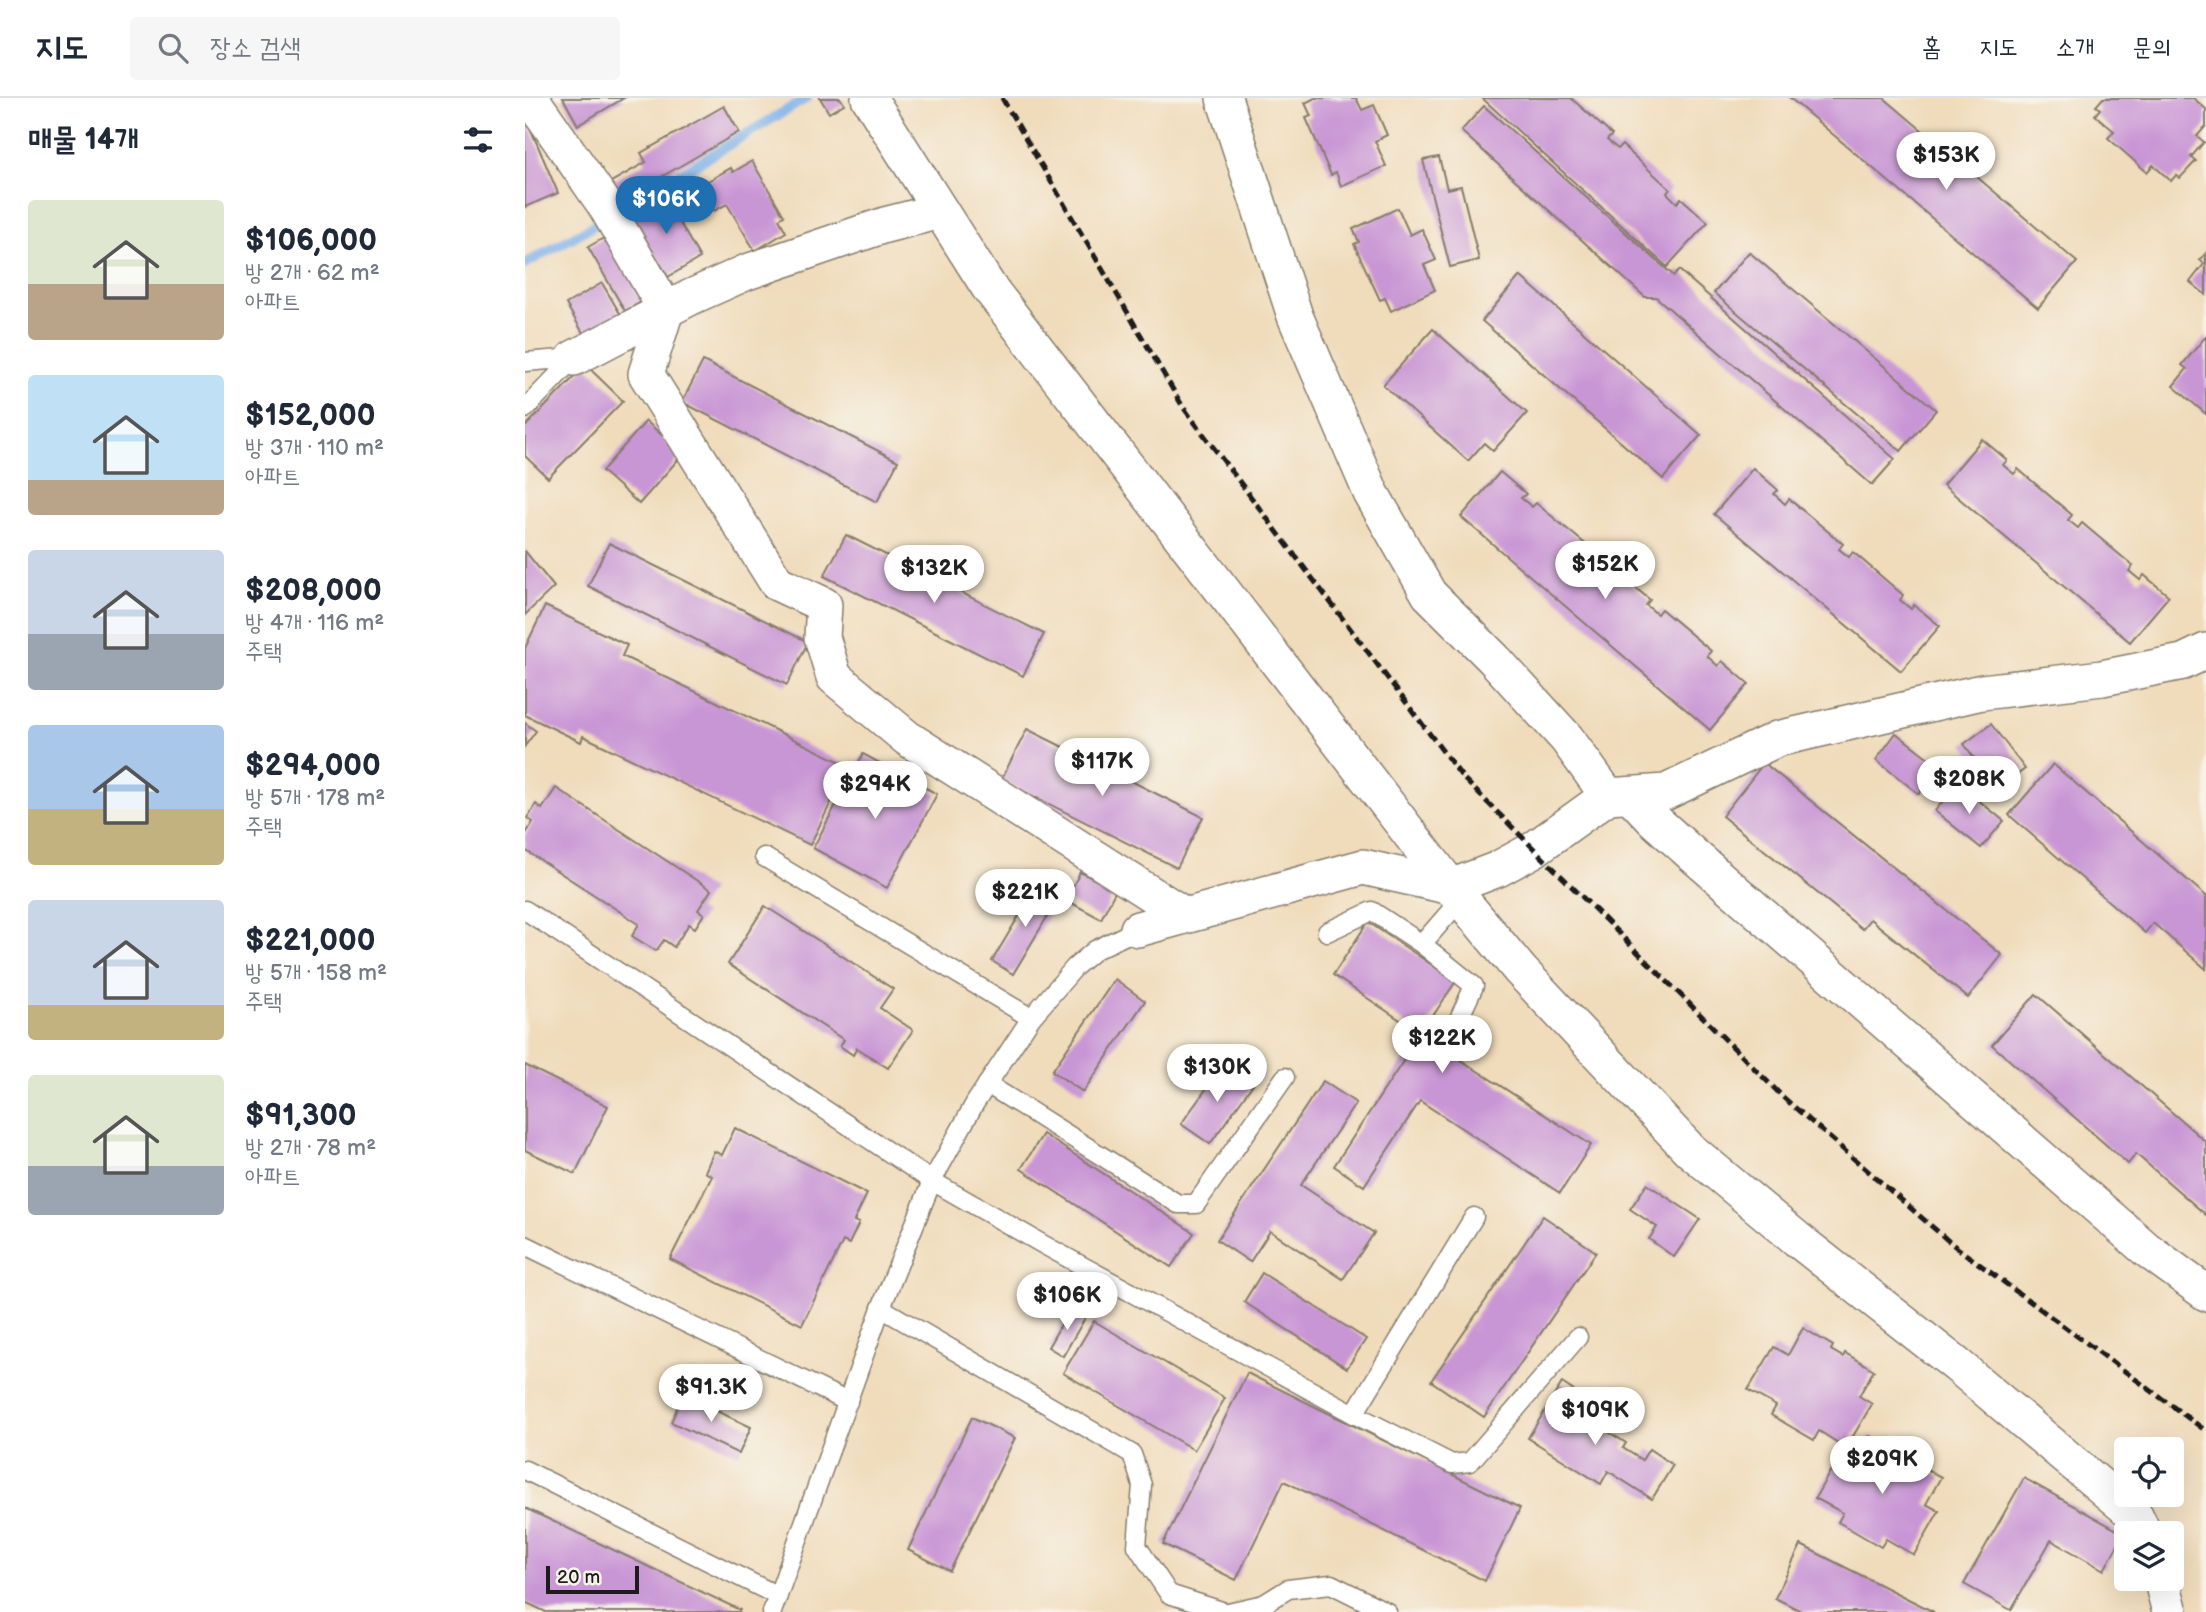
<!DOCTYPE html>
<html lang="ko">
<meta charset="utf-8">
<style>
body{margin:0;font-family:"Balsamiq Sans","Poor Story",sans-serif;background:#f6f6f7;color:#1f2937;height:100vh;display:flex;flex-direction:column;font-size:26px;white-space:nowrap}
*{box-sizing:border-box;margin:0}
p{font-size:23px;color:#747a83}
.icon{flex:none;width:38px;height:38px;fill:none;stroke:currentColor;stroke-width:2;stroke-linecap:round;stroke-linejoin:round}
.map{position:relative;flex:1;overflow:hidden}
.details{display:flex;flex-direction:column;background:#fff;width:525px}
.details>*{flex:none}
.controls{position:absolute;left:1589px;top:1339px;display:grid;gap:14px}
.controls a{display:grid;place-items:center;width:70px;height:70px;border-radius:7px;background:#fff;box-shadow:0 7px 28px #0002;font-size:35px}
.scale{position:absolute;left:21px;bottom:18px;width:93px;box-sizing:border-box;padding-left:7px;border:4px solid #1c1c1c;border-top:0;font-size:19px;line-height:24px;white-space:nowrap;color:#1c1c1c;-webkit-text-stroke:5px #f7f3e8;paint-order:stroke}
.price{position:absolute;translate:-50% -60px;padding:0 16px;border-radius:24px;background:#fff;color:#222;font-size:23px;line-height:46px;filter:drop-shadow(0 2px 4px #0008)}
.price::after{content:'';position:absolute;left:50%;top:42px;width:21px;height:16px;margin-left:-10px;background:inherit;clip-path:polygon(0 0,100% 0,50% 100%)}
.price.current{background:#1f6fb2;color:#fff}
ul{padding:0;list-style:none}
li{display:flex;align-items:center;gap:21px;height:175px;padding:0 28px}
li span{display:grid;place-items:center;flex:none;width:196px;height:140px;border-radius:7px;color:#555}
li>.icon{margin-inline-start:auto}
span .icon{width:84px;height:84px;fill:#fffc;stroke-width:1}
li b{font-size:30px}
h2{display:flex;justify-content:space-between;align-items:center;height:84px;padding:0 28px;font-size:30px}
header{display:flex;align-items:center;gap:42px;box-sizing:border-box;height:98px;padding:0 35px;background:#fff;border-bottom:2px solid #e0e1e3}
header strong{font-size:33px}
nav{display:flex;gap:38px;margin-inline-start:auto;font-size:24px}
.search{width:490px;height:63px;background:#f6f6f7;display:flex;align-items:center;gap:18px;box-sizing:border-box;padding:0 24px;border-radius:7px;color:#747a83;font-size:26px}
main{display:flex;flex:1;min-height:0}
.map>svg:first-child{display:block}
</style>
<header>
<strong>지도</strong>
<div class="search"><svg class="icon" aria-label="search" viewBox="0 0 24 24"><circle cx="10" cy="10" r="6"/><path d="M15 15l6 6"/></svg>장소 검색</div>
<nav><a>홈</a><a>지도</a><a>소개</a><a>문의</a></nav>
</header>
<main>
<section class="details">
<h2>매물 14개<svg class="icon" aria-label="filters" viewBox="0 0 24 24"><path d="M4 7h16M4 17h16"/><circle cx="9" cy="7" r="2"/><circle cx="15" cy="17" r="2"/></svg></h2>
<ul>
<li><span style="background:linear-gradient(#dfe7d0 60%,#b9a48a 0)"><svg class="icon" aria-label="home" viewBox="0 0 24 24"><path d="M3 11l9-7 9 7M6 9v11h12V9"/></svg></span><div><b>$106,000</b><p>방 2개 · 62 m²</p><p>아파트</p></div></li>
<li><span style="background:linear-gradient(#bfe0f5 75%,#b9a48a 0)"><svg class="icon" aria-label="home" viewBox="0 0 24 24"><path d="M3 11l9-7 9 7M6 9v11h12V9"/></svg></span><div><b>$152,000</b><p>방 3개 · 110 m²</p><p>아파트</p></div></li>
<li><span style="background:linear-gradient(#c9d6e8 60%,#9aa5b1 0)"><svg class="icon" aria-label="home" viewBox="0 0 24 24"><path d="M3 11l9-7 9 7M6 9v11h12V9"/></svg></span><div><b>$208,000</b><p>방 4개 · 116 m²</p><p>주택</p></div></li>
<li><span style="background:linear-gradient(#a9c7e8 60%,#c2b280 0)"><svg class="icon" aria-label="home" viewBox="0 0 24 24"><path d="M3 11l9-7 9 7M6 9v11h12V9"/></svg></span><div><b>$294,000</b><p>방 5개 · 178 m²</p><p>주택</p></div></li>
<li><span style="background:linear-gradient(#c9d6e8 75%,#c2b280 0)"><svg class="icon" aria-label="home" viewBox="0 0 24 24"><path d="M3 11l9-7 9 7M6 9v11h12V9"/></svg></span><div><b>$221,000</b><p>방 5개 · 158 m²</p><p>주택</p></div></li>
<li><span style="background:linear-gradient(#dfe7d0 65%,#9aa5b1 0)"><svg class="icon" aria-label="home" viewBox="0 0 24 24"><path d="M3 11l9-7 9 7M6 9v11h12V9"/></svg></span><div><b>$91,300</b><p>방 2개 · 78 m²</p><p>아파트</p></div></li>
</ul>
</section>
<div class="map">
<svg width="1681" height="1514" viewBox="0 0 1681 1514">
<rect width="100%" height="100%" fill="#f7f3e8"/>
<filter id="ink" filterUnits="userSpaceOnUse"><feTurbulence type="fractalNoise" baseFrequency=".0143" numOctaves="2"/><feDisplacementMap in="SourceGraphic" scale="14" xChannelSelector="R" yChannelSelector="G"/><feConvolveMatrix kernelMatrix="1 2 1 2 8 2 1 2 1" color-interpolation-filters="sRGB"/></filter>
<filter id="wash" filterUnits="userSpaceOnUse"><feTurbulence type="fractalNoise" baseFrequency=".00686" numOctaves="4" result="noise"/><feDisplacementMap in="SourceGraphic" scale="28" xChannelSelector="R" yChannelSelector="G"/><feGaussianBlur stdDeviation="1.57" result="paint"/><feColorMatrix in="noise" values="0 0 0 0 0 0 0 0 0 0 0 0 0 0 0 0 0 1.4 0 .05"/><feComposite in="paint" operator="in"/></filter>
<g filter="url(#wash)">
<rect width="100%" height="100%" fill="#f0dcbb"/>
<g fill="none" stroke-linecap="round" stroke-linejoin="round">
<!-- stream -->
<g stroke="#7eb0ea" stroke-width="10">
<path d="M93,113L282,0"/>
<path d="M0,166L75,124"/>
</g>
</g>
<g id="blocks">
<!-- building -->
<g fill="#c996d5">
<path d="M38,0H99L53,27Z"/>
<path d="M295,0H315L319,6L304,15Z"/>
<path d="M790,0H831L837,12L849,7L862,37L850,43L861,68L816,88L811,74L806,77L781,20L786,18L780,5Z"/>
<path d="M957,0H1046L1087,37L1082,42L1093,51L1097,47L1145,91L1142,95L1152,105L1156,100L1183,124L1142,169Z"/>
<path d="M1265,0H1359L1552,164L1513,210Z"/>
<path d="M1578,0H1668L1681,11V28L1672,38L1679,44L1666,59L1671,63L1655,80L1651,77L1646,83L1628,67L1622,74L1583,40L1589,33L1570,17L1575,11L1571,8Z"/>
<path d="M199,8L214,34L91,105L81,87L121,64L116,55Z"/>
<path d="M959,8L1149,178L1154,172L1370,361L1347,387L1131,199H1120L936,33Z"/>
<path d="M4,27L33,95L0,109V28Z"/>
<path d="M914,59L922,91L936,88L954,162L925,169L898,62Z"/>
<path d="M227,63L259,118L254,121L261,134L230,153L202,106L189,113L174,88L206,70L208,74Z"/>
<path d="M139,97L175,160L143,179L106,116Z"/>
<path d="M873,110L885,137L897,131L911,162L899,167L910,192L866,213L860,200L855,202L829,146L834,144L828,131Z"/>
<path d="M86,136L123,200L100,213L63,149Z"/>
<path d="M1224,154L1411,312L1376,353L1189,195Z"/>
<path d="M1681,155V197L1665,184L1679,166L1675,162Z"/>
<path d="M995,178L1176,337L1138,381L957,223Z"/>
<path d="M77,185L97,219L61,240L41,206Z"/>
<path d="M908,231L1002,315L968,353L959,345L943,363L858,287Z"/>
<path d="M1681,238V316L1648,288L1662,271L1657,267Z"/>
<path d="M178,263L373,363L352,404L157,304Z"/>
<path d="M61,267L98,303L23,380L0,358V329Z"/>
<path d="M121,323L158,356L114,406L77,373Z"/>
<path d="M1457,341L1482,362L1478,367L1489,376L1493,371L1547,417L1543,422L1553,430L1557,425L1608,468L1604,473L1615,482L1619,477L1644,498L1605,544L1418,387Z"/>
<path d="M1228,370L1253,392L1249,396L1260,406L1264,401L1318,446L1314,451L1324,459L1328,454L1378,497L1375,502L1386,511L1389,507L1415,528L1376,573L1189,416Z"/>
<path d="M975,374L1001,396L996,400L1007,409L1011,405L1065,450L1061,455L1070,463L1074,459L1125,502L1121,507L1132,516L1136,511L1186,553L1182,558L1193,568L1197,563L1224,586L1185,632L936,419Z"/>
<path d="M321,437L519,536L498,578L299,478Z"/>
<path d="M84,445L283,544L262,587L63,488Z"/>
<path d="M0,453L29,489L0,517Z"/>
<path d="M20,508L102,547L97,558L324,668L285,747L58,638L56,644L0,617V550Z"/>
<path d="M0,625L11,633L0,648Z"/>
<path d="M1466,626L1500,671L1472,691L1439,646Z"/>
<path d="M502,631L678,719L652,770L476,682Z"/>
<path d="M1371,635L1415,669L1394,696L1351,662Z"/>
<path d="M338,656L412,696L362,790L288,750Z"/>
<path d="M1239,665L1477,857L1443,900L1345,821L1337,831L1197,718Z"/>
<path d="M1528,666L1681,798V871L1628,825L1620,835L1484,717Z"/>
<path d="M1432,685L1479,723L1456,750L1410,713Z"/>
<path d="M31,690L186,792L173,812L179,816L170,830L164,826L149,849L139,842L131,853L107,838L114,826L0,752V737L8,724L2,720L11,706L17,711Z"/>
<path d="M555,774L591,792L576,821L541,802Z"/>
<path d="M513,786L534,799L488,876L467,863Z"/>
<path d="M240,808L368,891L355,910L388,932L363,970L332,950L328,957L315,948L319,942L203,866Z"/>
<path d="M843,824L931,883L896,936L1066,1047L1035,1095L895,1003L839,1088L809,1068L896,936L808,877Z"/>
<path d="M590,881L620,903L558,994L527,973Z"/>
<path d="M1511,896L1681,1044V1117L1611,1056L1603,1066L1467,947Z"/>
<path d="M700,965L728,986L685,1046L656,1026Z"/>
<path d="M0,967L83,1008L50,1076L0,1052Z"/>
<path d="M798,983L831,1005L776,1087L849,1135L818,1181L745,1133L725,1164L692,1142Z"/>
<path d="M210,1030L342,1096L329,1123L334,1125L324,1146L318,1143L277,1227L145,1161L187,1078L180,1074L189,1053L197,1057Z"/>
<path d="M518,1036L669,1135L646,1169L496,1071Z"/>
<path d="M1122,1086L1175,1121L1149,1159L1124,1141L1132,1129L1105,1111Z"/>
<path d="M1018,1118L1071,1154L959,1319L906,1283Z"/>
<path d="M737,1175L841,1241L822,1270L719,1204Z"/>
<path d="M545,1211L560,1220L538,1258L523,1249Z"/>
<path d="M569,1223L700,1300L669,1352L538,1275Z"/>
<path d="M1278,1230L1308,1248L1306,1252L1318,1259L1320,1255L1349,1272L1334,1298L1347,1306L1321,1350L1294,1333L1289,1342L1246,1317L1251,1308L1223,1292L1249,1249L1263,1257Z"/>
<path d="M722,1275L995,1410L960,1483L759,1383L711,1482L638,1446Z"/>
<path d="M1037,1285L1055,1297L1047,1311L1101,1345L1098,1350L1117,1362L1124,1351L1148,1367L1127,1401L1083,1373L1076,1386L1003,1340Z"/>
<path d="M158,1297L226,1329L214,1356L146,1324Z"/>
<path d="M447,1319L490,1340L425,1473L383,1452Z"/>
<path d="M1345,1338L1375,1355L1373,1359L1386,1366L1387,1363L1416,1379L1401,1406L1414,1413L1389,1457L1361,1441L1356,1449L1313,1424L1318,1415L1290,1400L1315,1356L1329,1364Z"/>
<path d="M1499,1380L1599,1436L1579,1472L1526,1442L1486,1512L1439,1486Z"/>
<path d="M0,1410L215,1512L214,1514H21L0,1504Z"/>
<path d="M1276,1447L1409,1514H1278L1250,1500Z"/>
</g>
</g>
</g>
<g filter="url(#ink)">
<use href="#blocks" fill-opacity="0" stroke="#867c6c" stroke-width="2"/>
<g fill="none" stroke-linecap="round" stroke-linejoin="round">
<defs>
<g id="service">
<path d="M0,264L49,260"/>
<path d="M0,311L49,260"/>
<path d="M239,759L506,920"/>
<path d="M0,812L407,1083L519,1147L829,1316L927,1366L945,1364L1053,1239"/>
<path d="M802,834L847,813L897,846L949,888L932,925"/>
<path d="M897,846L936,801"/>
<path d="M462,986L653,1106H671L760,979"/>
<path d="M0,1147L323,1304"/>
<path d="M356,1210L607,1356L617,1387L612,1448L644,1496L700,1514"/>
<path d="M829,1316L949,1119"/>
<path d="M0,1372L253,1498"/>
<path d="M247,1514L356,1210L407,1083L450,1005L506,920L550,869L570,852L613,831"/>
<path d="M703,1514L739,1506L763,1491L806,1486L862,1514"/>
</g>
<g id="minor">
<path d="M6,0L80,107L141,212L121,276L252,485L299,507L297,539L309,579L382,640L659,817"/>
<path d="M344,0L463,188L926,789L995,872L1165,1052L1272,1141L1432,1267L1610,1417L1619,1435"/>
<path d="M699,0L770,218L846,395L904,496L969,561L1042,641L1083,698"/>
<path d="M49,260L166,199L222,174L360,127L415,113"/>
<path d="M1105,697L1128,721L1167,756L1621,1151L1681,1195"/>
<path d="M613,831L838,769L926,789L973,771L1008,752L1083,698L1141,694L1252,641L1457,594L1577,580L1658,564L1681,553"/>
<path d="M1636,1480L1645,1514"/>
</g>
</defs>
<!-- service casing -->
<use href="#service" stroke="#867c6c" stroke-width="21"/>
<!-- minor casing -->
<use href="#minor" stroke="#867c6c" stroke-width="38"/>
<!-- service -->
<use href="#service" stroke="#fff" stroke-width="18"/>
<!-- minor -->
<use href="#minor" stroke="#fff" stroke-width="35"/>
<!-- rail -->
<path stroke="#1c1c1c" stroke-width="5" stroke-dasharray="10 5" stroke-linecap="butt" d="M477,0L658,309L938,680L1259,1000L1427,1146L1681,1333"/>
</g>
</g>
</svg>
<div class="controls">
<a><svg class="icon" aria-label="locate" viewBox="0 0 24 24"><circle cx="12" cy="12" r="6"/><path d="M12 2v4M12 18v4M2 12h4M18 12h4"/></svg></a>
<a><svg class="icon" aria-label="layers" viewBox="0 0 24 24"><path d="M12 4l9 5-9 5-9-5zM3 14l9 5 9-5"/></svg></a>
</div>
<div class="scale">20 m</div>
<b class="price" style="left:1421px;top:94px">$153K</b>
<b class="price current" style="left:141px;top:138px">$106K</b>
<b class="price" style="left:1080px;top:503px">$152K</b>
<b class="price" style="left:409px;top:507px">$132K</b>
<b class="price" style="left:577px;top:700px">$117K</b>
<b class="price" style="left:1444px;top:718px">$208K</b>
<b class="price" style="left:350px;top:723px">$294K</b>
<b class="price" style="left:500px;top:831px">$221K</b>
<b class="price" style="left:917px;top:977px">$122K</b>
<b class="price" style="left:692px;top:1006px">$130K</b>
<b class="price" style="left:542px;top:1234px">$106K</b>
<b class="price" style="left:186px;top:1326px">$91.3K</b>
<b class="price" style="left:1070px;top:1349px">$109K</b>
<b class="price" style="left:1357px;top:1398px">$209K</b>
</div>
</main>
